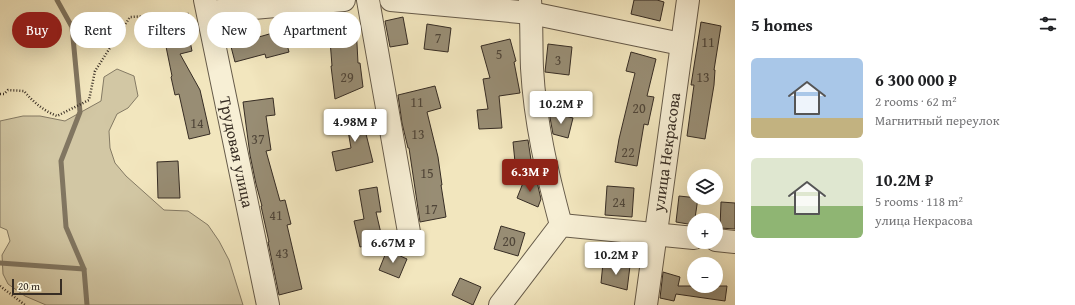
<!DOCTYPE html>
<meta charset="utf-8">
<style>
body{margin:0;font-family:"Gentium Book Plus",serif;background:#f2f2f2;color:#202124;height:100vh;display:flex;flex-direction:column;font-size:15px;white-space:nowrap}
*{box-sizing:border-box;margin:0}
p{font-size:13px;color:#757577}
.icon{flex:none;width:22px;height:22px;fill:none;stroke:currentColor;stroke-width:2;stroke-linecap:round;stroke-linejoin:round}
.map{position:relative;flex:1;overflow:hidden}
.panel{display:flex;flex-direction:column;background:#fff;width:340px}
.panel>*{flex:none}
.banner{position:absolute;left:12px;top:12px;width:380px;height:36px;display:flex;gap:8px}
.tools{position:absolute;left:687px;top:169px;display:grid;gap:8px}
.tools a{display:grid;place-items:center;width:36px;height:36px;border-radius:50%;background:#fff;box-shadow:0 4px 16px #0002;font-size:20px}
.scale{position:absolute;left:12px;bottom:10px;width:50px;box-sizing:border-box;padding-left:4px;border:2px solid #372d24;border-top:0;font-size:11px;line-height:14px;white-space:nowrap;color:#372d24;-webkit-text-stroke:3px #f7efd5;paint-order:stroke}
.price{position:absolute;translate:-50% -34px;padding:0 9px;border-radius:4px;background:#fff;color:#222;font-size:13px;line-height:26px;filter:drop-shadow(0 1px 2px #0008)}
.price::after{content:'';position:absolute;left:50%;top:24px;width:12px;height:9px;margin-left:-6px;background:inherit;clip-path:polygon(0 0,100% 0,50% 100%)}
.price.selected{background:#8f2418;color:#fff}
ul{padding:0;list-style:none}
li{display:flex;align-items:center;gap:12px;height:100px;padding:0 16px}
li span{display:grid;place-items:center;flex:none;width:112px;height:80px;border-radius:6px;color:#555}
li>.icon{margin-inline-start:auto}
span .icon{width:48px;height:48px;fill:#fffc;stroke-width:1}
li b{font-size:17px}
h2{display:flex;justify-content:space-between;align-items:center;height:48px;padding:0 16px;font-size:17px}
.chip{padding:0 14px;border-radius:18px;background:#fff;box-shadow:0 4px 16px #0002;font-size:14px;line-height:36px}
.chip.selected{background:#8f2418;color:#fff}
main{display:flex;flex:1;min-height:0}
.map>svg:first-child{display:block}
</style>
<main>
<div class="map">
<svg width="735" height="305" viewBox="0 0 735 305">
<rect width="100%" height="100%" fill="#f2e6be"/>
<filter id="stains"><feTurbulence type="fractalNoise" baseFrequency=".005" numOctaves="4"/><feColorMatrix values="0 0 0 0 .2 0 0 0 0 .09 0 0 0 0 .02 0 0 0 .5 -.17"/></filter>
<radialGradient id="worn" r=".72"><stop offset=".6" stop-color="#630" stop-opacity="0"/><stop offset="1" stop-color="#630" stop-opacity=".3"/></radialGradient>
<!-- green -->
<path fill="#d2c7a4" stroke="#847a64" d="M117,69L134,76L138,96L128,108L117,114L109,131L110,148L115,163L126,176L164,210L188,211L208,225L219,241L229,260L243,305H46L25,296L8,284L3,274L2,255L10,241L7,230L0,227V121L23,116H40L65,121L101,101L104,77Z"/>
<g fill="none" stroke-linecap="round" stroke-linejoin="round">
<!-- stream -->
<g stroke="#817661" stroke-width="5">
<path d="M57,0L72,27L80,112L61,161L66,227L84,269L87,305"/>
<path d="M0,263L84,269"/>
</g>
</g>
<!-- building -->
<g fill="#988d74" stroke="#372d24">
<path d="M634,0H657L664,2L660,21L631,14Z"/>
<path d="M403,17L408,44L390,47L385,21Z"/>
<path d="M701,22L721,26L714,70H715L714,85L705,139L687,136L694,85H691Z"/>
<path d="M427,24L451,28L448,52L424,49Z"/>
<path d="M356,25L358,63H360L363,87L335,99L331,66H332L329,27Z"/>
<path d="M165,26L167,30L187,26L192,51L180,54L200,90L210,134L189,139L179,94L175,95L171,77L172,76L162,27Z"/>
<path d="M283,30L289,52L266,58L265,54L235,62L229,39L250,33L252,39Z"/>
<path d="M510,39L516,61L514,62L520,93L499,96L502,128L479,129L477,110L488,109L483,79L490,78L481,46Z"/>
<path d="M548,44L572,47L569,75L545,72Z"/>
<path d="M631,52L656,59L647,96L654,97L648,125L644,124L637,166L615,162L619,139L635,73L626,71Z"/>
<path d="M435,86L441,108L427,112L438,157L442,185H441L446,217L420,222L409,148H408L402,123L398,95Z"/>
<path d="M273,98L275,115L266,116L271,150L266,151L280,201L285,200L291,224L287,225L302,289L279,295L268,242H269L261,206H262L256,184L250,155L243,102Z"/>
<path d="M365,110L369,134H366L373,162L336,171L332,152L351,148L345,113Z"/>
<path d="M549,112L573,118L568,138L553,134Z"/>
<path d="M528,140L531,160L515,162L513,142Z"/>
<path d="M178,161L180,198H158L157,162Z"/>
<path d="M525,178L537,182L541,199L538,207L517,198Z"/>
<path d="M607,186L634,188L632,217L605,215Z"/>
<path d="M377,187L381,212H376L383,242L360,247L354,221L364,219L359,190Z"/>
<path d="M679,196L698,198L694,225L676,222Z"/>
<path d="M721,202L735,203V229L720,228Z"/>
<path d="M501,226L525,233L518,256L494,249Z"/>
<path d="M387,250L407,259L399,278L379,270Z"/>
<path d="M603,263L630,266L627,290L601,283Z"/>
<path d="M663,272L680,277L678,286H727L725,301L676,294L674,301L660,298Z"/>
<path d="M460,278L481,287L473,305L452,295Z"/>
</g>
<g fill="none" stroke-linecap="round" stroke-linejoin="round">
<defs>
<g id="minor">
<path d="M205,0L268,305"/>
<path d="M368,0L409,232"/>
<path d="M391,0L531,13L681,44"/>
<path d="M530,0C532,23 531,45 532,68C535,122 547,173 561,225"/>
<path d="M208,12L344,0"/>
<path d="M716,240L735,242"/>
<path d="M500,305L561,225L694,238"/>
<path d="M646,305L688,0"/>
</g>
</defs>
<!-- minor casing -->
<use href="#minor" stroke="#665b4a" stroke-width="24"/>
<!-- path -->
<g stroke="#372d24" stroke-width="2.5" stroke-dasharray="1 2" stroke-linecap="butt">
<path d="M0,94H4L8,90L24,91C33,102 44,111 57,116L89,100L95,71L130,17L189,14"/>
<path d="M0,286L25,305"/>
</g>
<!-- minor -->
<use href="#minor" stroke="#f7efd5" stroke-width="22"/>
</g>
<g text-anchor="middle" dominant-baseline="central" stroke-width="3" stroke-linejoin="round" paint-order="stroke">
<!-- number labels -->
<g font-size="14" fill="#4f4538">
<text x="438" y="38">7</text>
<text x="708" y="42">11</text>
<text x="499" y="54">5</text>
<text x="558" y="60">3</text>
<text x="347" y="77">29</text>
<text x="703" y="77">13</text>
<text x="417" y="102">11</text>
<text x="639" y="108">20</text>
<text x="197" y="123">14</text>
<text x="418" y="134">13</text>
<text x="258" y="139">37</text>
<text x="628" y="152">22</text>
<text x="427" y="173">15</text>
<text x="619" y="202">24</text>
<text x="431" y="209">17</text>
<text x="276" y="215">41</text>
<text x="509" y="241">20</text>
<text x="282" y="253">43</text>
</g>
<!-- street labels -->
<g font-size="16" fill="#372d24" stroke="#f7efd5">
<text transform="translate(237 152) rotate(78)">Трудовая улица</text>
<text transform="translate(666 152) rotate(-82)">улица Некрасова</text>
</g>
</g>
<rect width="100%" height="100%" filter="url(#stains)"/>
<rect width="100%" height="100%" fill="url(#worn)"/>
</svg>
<div class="tools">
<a><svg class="icon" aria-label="layers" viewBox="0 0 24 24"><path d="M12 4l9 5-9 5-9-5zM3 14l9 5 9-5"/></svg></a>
<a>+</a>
<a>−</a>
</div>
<div class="scale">20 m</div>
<b class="price" style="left:561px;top:125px">10.2M ₽</b>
<b class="price" style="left:355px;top:143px">4.98M ₽</b>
<b class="price selected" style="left:530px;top:193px">6.3M ₽</b>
<b class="price" style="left:393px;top:264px">6.67M ₽</b>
<b class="price" style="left:616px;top:276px">10.2M ₽</b>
<div class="banner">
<a class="chip selected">Buy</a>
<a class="chip">Rent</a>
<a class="chip">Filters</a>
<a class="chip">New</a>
<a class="chip">Apartment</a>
</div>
</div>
<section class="panel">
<h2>5 homes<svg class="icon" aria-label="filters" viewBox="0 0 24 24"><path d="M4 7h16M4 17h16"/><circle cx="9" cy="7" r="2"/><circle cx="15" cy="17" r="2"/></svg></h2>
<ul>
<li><span style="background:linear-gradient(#a9c7e8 75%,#c2b280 0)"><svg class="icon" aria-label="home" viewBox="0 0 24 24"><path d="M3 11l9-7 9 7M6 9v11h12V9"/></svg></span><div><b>6 300 000 ₽</b><p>2 rooms · 62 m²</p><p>Магнитный переулок</p></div></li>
<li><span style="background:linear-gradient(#dfe7d0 60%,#8fb573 0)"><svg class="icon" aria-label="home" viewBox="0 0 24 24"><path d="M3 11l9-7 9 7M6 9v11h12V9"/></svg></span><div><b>10.2M ₽</b><p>5 rooms · 118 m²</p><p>улица Некрасова</p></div></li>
</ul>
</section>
</main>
